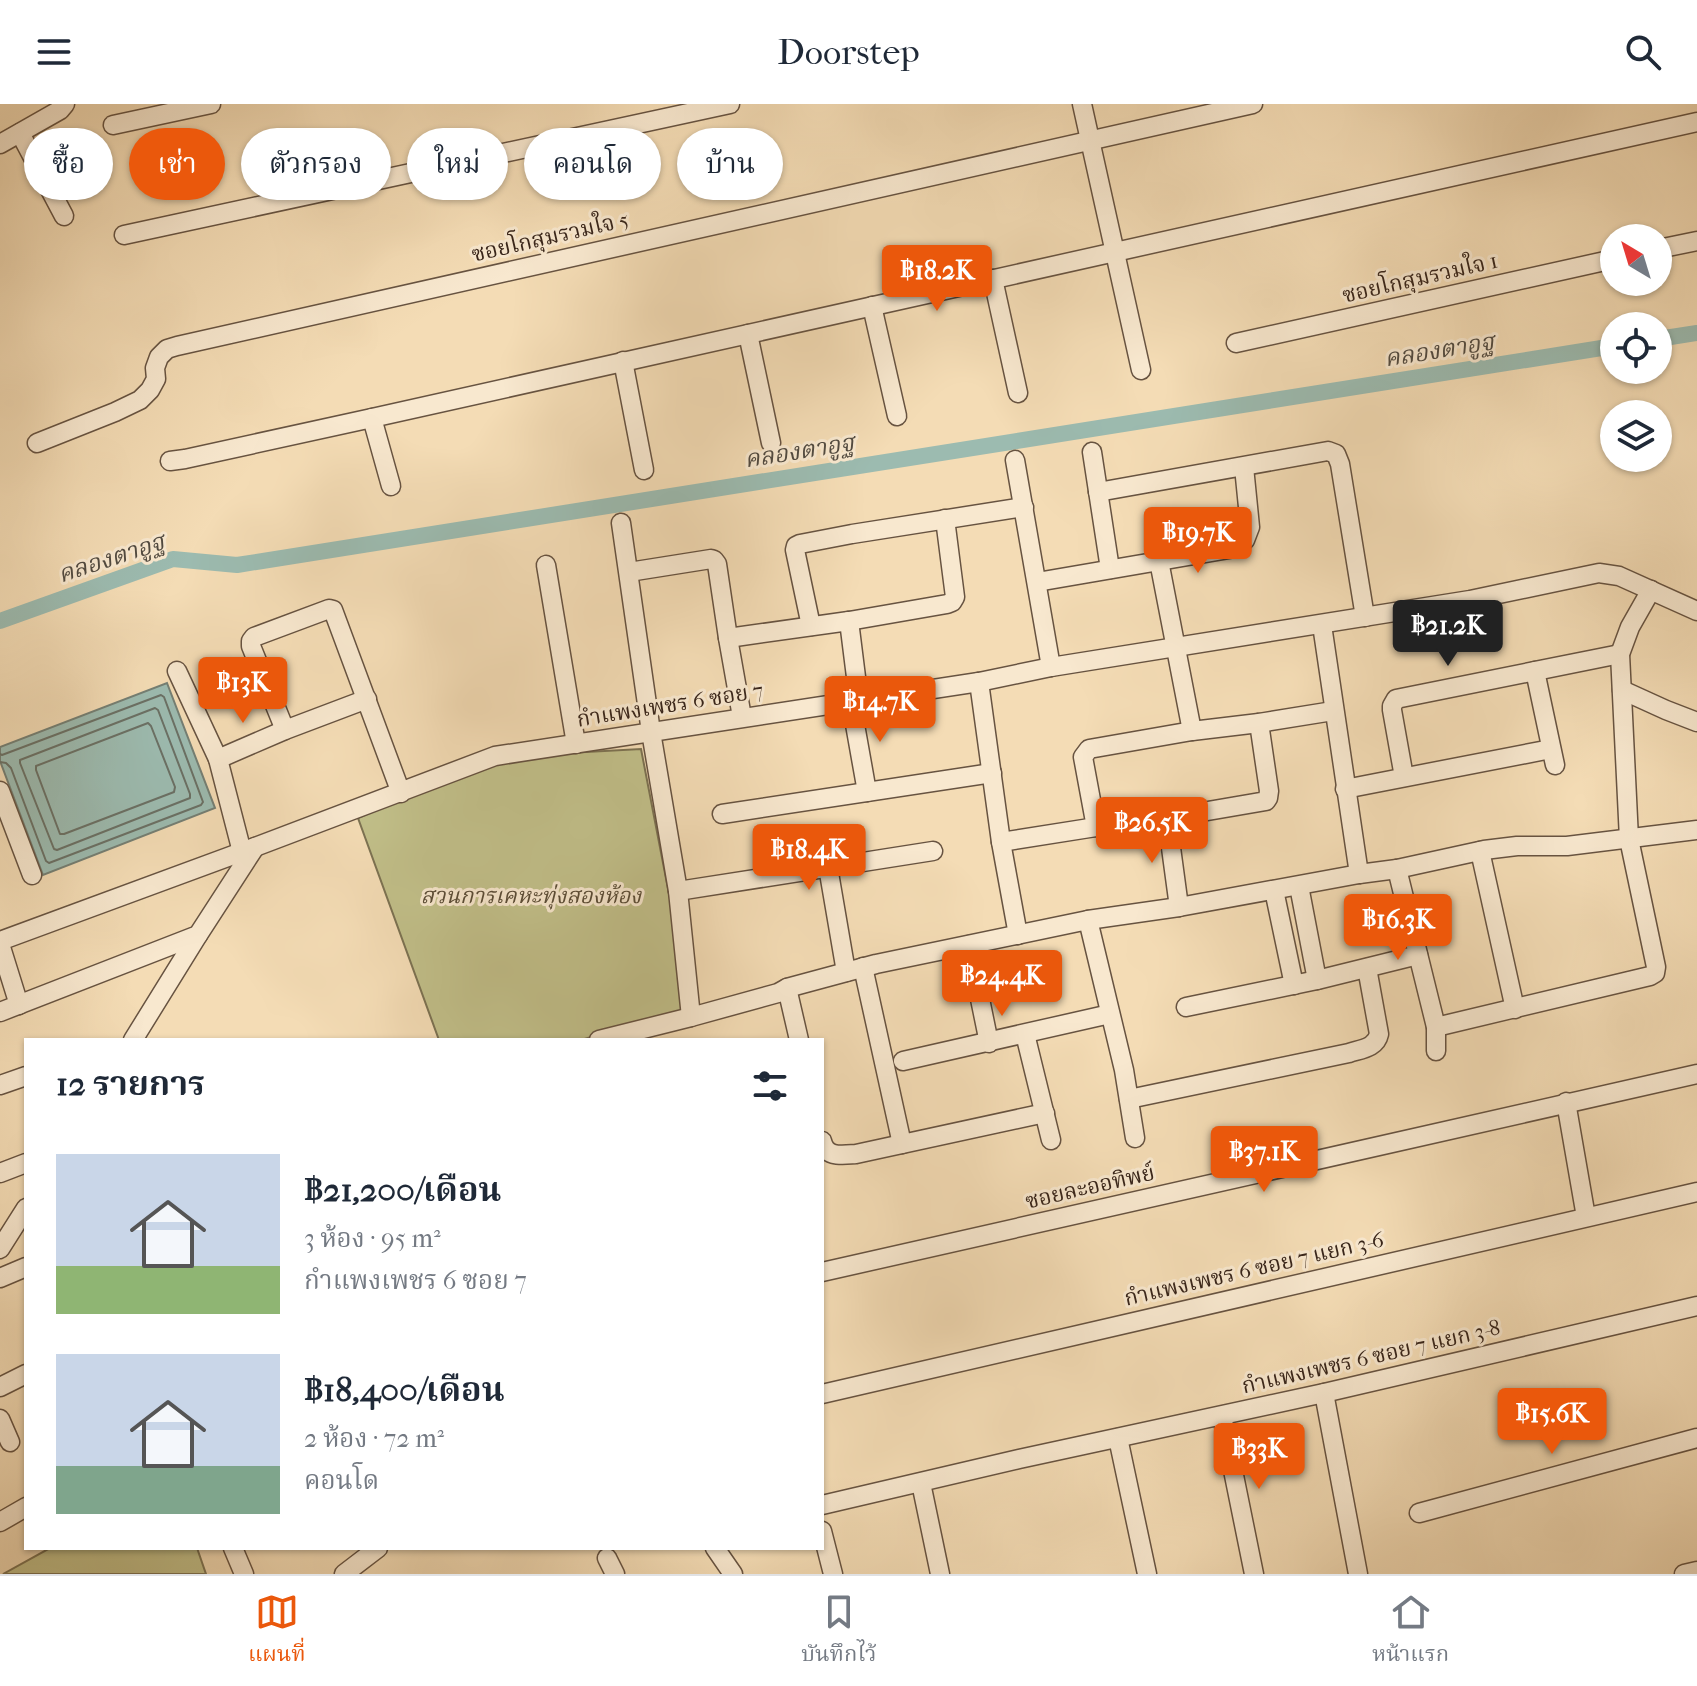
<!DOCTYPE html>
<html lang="th">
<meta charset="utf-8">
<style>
body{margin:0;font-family:"IM FELL French Canon","Noto Serif Thai",serif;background:#f2f2f3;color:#1f2937;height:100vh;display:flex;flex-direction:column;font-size:30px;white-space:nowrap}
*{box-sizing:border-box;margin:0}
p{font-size:26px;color:#747a83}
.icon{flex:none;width:44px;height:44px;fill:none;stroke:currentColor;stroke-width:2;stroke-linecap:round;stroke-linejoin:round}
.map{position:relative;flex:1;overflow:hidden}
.details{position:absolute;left:24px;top:934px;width:800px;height:512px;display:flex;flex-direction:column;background:#fff;border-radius:0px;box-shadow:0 2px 6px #0004}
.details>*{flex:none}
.hud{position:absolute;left:24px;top:24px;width:800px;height:72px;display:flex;gap:16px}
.needle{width:52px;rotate:322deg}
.buttons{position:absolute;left:1600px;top:120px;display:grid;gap:16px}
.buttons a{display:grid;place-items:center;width:72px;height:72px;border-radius:50%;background:#fff;box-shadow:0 2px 6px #0004;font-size:40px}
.price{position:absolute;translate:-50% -68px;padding:0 18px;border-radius:8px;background:#ea580c;color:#fff;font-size:26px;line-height:52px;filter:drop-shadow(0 2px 4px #0008)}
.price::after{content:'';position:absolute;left:50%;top:48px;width:24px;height:18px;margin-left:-12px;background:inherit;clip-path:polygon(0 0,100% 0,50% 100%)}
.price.on{background:#222;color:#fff}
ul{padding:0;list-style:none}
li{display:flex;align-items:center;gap:24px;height:200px;padding:0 32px}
li span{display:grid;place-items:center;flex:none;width:224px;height:160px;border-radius:0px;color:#555}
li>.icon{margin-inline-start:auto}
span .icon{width:96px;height:96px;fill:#fffc;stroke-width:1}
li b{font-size:34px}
h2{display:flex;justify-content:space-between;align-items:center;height:96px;padding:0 32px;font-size:34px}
.tag{padding:0 28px;border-radius:36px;background:#fff;box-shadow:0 2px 6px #0004;font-size:28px;line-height:72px}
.tag.on{background:#ea580c;color:#fff}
header{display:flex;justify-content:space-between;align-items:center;height:104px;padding:0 32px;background:#fff;font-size:36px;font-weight:600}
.dock{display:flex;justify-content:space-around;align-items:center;height:112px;border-top:2px solid #e0e1e3;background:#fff;font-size:22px;color:#747a83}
.dock a{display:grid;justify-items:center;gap:4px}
.dock .on{color:#ea580c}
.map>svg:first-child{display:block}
</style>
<header><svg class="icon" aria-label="menu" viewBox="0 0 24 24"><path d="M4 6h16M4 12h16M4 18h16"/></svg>Doorstep<svg class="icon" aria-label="search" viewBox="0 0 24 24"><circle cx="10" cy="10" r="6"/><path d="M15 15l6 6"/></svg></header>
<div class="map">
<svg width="1697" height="1470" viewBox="0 0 1697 1470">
<rect width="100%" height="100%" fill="#f4dcb5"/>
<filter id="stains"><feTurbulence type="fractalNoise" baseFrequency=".0025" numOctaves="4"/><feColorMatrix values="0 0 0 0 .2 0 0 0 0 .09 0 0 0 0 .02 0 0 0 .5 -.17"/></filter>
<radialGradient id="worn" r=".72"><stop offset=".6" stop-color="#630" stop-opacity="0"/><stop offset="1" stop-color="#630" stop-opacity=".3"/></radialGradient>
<!-- green -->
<g fill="#c1bf89" stroke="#7c7252" stroke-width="2">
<path d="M641,645L691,904L581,936H439L358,714L496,653Z"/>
<path d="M50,1444H197L206,1470H3Z"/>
</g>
<!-- water -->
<path fill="#9cbbb0" stroke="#747f74" stroke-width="2" d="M167,579L215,704L43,771L0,657V643Z"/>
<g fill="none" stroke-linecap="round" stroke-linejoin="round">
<!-- shore -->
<g stroke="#6a7065" stroke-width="2">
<path d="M155,604L158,606L190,690V694L57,746L54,745L20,659V656Z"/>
<path d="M148,619L151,622L175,683L174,688L64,730H60L36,666V662Z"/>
<path d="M0,650L2,651L161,591L164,593L203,698L201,701L49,759L46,757L11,664L6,659L0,658"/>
</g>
<!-- canal -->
<g stroke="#9cbbb0" stroke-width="16">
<path d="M1658,235L1697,229"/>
<path d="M0,517L173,455L237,461L1614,242"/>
</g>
<defs>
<g id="street">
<path d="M1082,0L1141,266"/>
<path d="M113,21L211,0"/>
<path d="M20,29L64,112"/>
<path d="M0,40L60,6L65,0"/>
<path d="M124,131L730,0"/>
<path d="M1658,145L1697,137"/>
<path d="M993,175L1018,289"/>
<path d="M872,202L897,312"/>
<path d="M748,230L771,339"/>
<path d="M1236,239L1614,155"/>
<path d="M623,257L644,366"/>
<path d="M372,314L391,382"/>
<path d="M37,339L115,308L140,296L150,286L156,275L155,264L159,253L167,245L177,242L1253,0"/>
<path d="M1092,348L1110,465"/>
<path d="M1015,356L1051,563"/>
<path d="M170,357L185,355L372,314L1697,18"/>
<path d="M1098,388L1328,347L1336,350L1340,360L1365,513"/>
<path d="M621,419L651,628L678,787L691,913"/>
<path d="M1159,457L1192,627L1259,619L1333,607"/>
<path d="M546,461L576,640"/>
<path d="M629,468L711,455L714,456L717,460L728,534L742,613"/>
<path d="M1037,478L1235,444L1245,436L1250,423L1244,363"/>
<path d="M849,517L859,597"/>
<path d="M1322,521L1359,770"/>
<path d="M811,522L795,446L796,442L800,440L852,430L1024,403"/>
<path d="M728,534L849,517L947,500L952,498L955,493L945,415"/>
<path d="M177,567L218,655L242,748"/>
<path d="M1535,567L1555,661"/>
<path d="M979,578L1001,738L1018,831"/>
<path d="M1622,586L1666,606L1697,618"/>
<path d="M851,598L867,688"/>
<path d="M285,626L251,542V537L254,533L329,505L333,506L401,689"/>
<path d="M218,655L285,626L367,595"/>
<path d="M1404,673L1392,606V602L1396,595L1620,550"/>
<path d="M1345,685L1551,645"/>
<path d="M0,687L32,771"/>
<path d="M722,710L992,669"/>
<path d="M1167,714L1179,803"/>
<path d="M1096,723L1083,653L1089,645L1192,627"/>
<path d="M1001,738L1096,723L1167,714L1266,697L1268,694L1269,687L1259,619"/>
<path d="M1480,747L1515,905"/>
<path d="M828,763L846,868"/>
<path d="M1397,765L1436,923V947"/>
<path d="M1299,782L1317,876"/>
<path d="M1274,786L1294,881"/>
<path d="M678,787L933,747"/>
<path d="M1088,816L1124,966L1135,1034"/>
<path d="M0,837L255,743L495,652L979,578L1051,563L1470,496L1599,469L1619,472L1697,507"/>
<path d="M0,840L19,901"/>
<path d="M969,841L989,939"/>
<path d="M863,863L902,1040"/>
<path d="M787,884L799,936"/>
<path d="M1186,903L1317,876L1418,851"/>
<path d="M0,908L198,831L255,743"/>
<path d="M1436,923L1650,872L1655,869L1656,863L1629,735L1620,550L1630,523L1651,486"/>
<path d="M1025,930L1051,1036"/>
<path d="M133,936L198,831"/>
<path d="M599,936L691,913L778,889L787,884L876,860L1088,816L1179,803L1359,770L1397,765L1484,746L1517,742H1567L1697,726"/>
<path d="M903,957L1110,910"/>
<path d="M0,981L26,972"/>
<path d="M1129,995L1349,949C1361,945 1376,944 1379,930L1367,864"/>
<path d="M1566,998L1586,1113"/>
<path d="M822,1037C826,1054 841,1051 856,1050L1045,1009"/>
<path d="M0,1069L26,1059"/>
<path d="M0,1145L26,1104"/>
<path d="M822,1168L1697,970"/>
<path d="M0,1174L26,1163"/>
<path d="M0,1283L26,1270"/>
<path d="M1324,1289L1358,1470"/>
<path d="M822,1290L1697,1088"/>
<path d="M1222,1312L1254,1470"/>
<path d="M0,1315L10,1338"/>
<path d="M1118,1334L1147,1470"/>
<path d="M921,1379L940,1470"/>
<path d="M822,1401L1019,1355L1324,1289L1697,1202"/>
<path d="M1419,1409L1697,1334"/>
<path d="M0,1418L26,1403"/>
<path d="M822,1427L833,1470"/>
<path d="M233,1444L244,1470"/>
<path d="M715,1444L733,1470"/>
<path d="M607,1454L615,1470"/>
<path d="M344,1470L378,1444"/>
<path d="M1684,1470L1697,1467"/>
</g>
</defs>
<!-- street casing -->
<use href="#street" stroke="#675341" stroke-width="21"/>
<!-- street -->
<use href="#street" stroke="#f8e8cf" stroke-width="18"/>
</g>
<g text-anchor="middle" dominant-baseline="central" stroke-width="6" stroke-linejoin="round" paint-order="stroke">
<!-- street labels -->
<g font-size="22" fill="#38251a" stroke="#f8e8cf">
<text transform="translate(550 133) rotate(-13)">ซอยโกสุมรวมใจ 5</text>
<text transform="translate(1420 174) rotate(-13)">ซอยโกสุมรวมใจ 1</text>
<text transform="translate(670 601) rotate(-9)">กำแพงเพชร 6 ซอย 7</text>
<text transform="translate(1090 1083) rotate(-13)">ซอยละออทิพย์</text>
<text transform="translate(1254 1165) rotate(-13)">กำแพงเพชร 6 ซอย 7 แยก 3-6</text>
<text transform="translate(1371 1253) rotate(-13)">กำแพงเพชร 6 ซอย 7 แยก 3-8</text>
</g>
<!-- park labels -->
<g font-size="22" font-style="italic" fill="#5a4c36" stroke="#f8e8cf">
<text x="531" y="792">สวนการเคหะทุ่งสองห้อง</text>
</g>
<!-- water labels -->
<g font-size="24" font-style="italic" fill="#514a40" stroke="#f8e8cf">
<text transform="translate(1439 246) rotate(-9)">คลองตาอูฐ</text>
<text transform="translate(799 347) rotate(-9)">คลองตาอูฐ</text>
<text transform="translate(111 454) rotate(-18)">คลองตาอูฐ</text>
</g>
</g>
<rect width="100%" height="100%" filter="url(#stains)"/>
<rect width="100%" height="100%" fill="url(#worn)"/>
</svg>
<div class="buttons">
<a><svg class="needle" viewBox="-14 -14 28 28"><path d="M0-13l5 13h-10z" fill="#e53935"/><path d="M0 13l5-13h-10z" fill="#747a83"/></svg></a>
<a><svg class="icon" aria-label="locate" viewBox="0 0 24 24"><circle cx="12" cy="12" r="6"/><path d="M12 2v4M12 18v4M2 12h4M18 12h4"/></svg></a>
<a><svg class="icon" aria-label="layers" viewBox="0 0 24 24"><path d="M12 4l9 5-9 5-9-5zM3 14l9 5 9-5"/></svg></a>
</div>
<b class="price" style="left:937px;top:209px">฿18.2K</b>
<b class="price" style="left:1198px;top:471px">฿19.7K</b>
<b class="price on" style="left:1448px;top:564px">฿21.2K</b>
<b class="price" style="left:243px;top:621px">฿13K</b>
<b class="price" style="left:880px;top:640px">฿14.7K</b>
<b class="price" style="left:1152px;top:761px">฿26.5K</b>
<b class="price" style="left:809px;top:788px">฿18.4K</b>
<b class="price" style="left:1398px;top:858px">฿16.3K</b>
<b class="price" style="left:1002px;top:914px">฿24.4K</b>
<b class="price" style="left:1264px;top:1090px">฿37.1K</b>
<b class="price" style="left:1552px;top:1352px">฿15.6K</b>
<b class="price" style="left:1259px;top:1387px">฿33K</b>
<div class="hud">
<a class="tag">ซื้อ</a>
<a class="tag on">เช่า</a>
<a class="tag">ตัวกรอง</a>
<a class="tag">ใหม่</a>
<a class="tag">คอนโด</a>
<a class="tag">บ้าน</a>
</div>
<section class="details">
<h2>12 รายการ<svg class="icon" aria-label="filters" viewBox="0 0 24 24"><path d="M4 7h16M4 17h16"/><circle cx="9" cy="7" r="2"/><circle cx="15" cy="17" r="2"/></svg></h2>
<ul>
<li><span style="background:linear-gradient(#c9d6e8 70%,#8fb573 0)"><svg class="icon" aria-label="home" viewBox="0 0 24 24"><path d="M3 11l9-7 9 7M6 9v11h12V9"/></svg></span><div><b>฿21,200/เดือน</b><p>3 ห้อง · 95 m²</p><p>กำแพงเพชร 6 ซอย 7</p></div></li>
<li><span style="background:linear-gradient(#c9d6e8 70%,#7fa58c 0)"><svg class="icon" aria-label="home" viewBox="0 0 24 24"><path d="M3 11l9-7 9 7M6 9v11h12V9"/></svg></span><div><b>฿18,400/เดือน</b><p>2 ห้อง · 72 m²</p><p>คอนโด</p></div></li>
</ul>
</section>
</div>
<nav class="dock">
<a class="on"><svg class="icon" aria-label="map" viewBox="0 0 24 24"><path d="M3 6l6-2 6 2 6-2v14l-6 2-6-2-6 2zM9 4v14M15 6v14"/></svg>แผนที่</a>
<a><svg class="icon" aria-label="saved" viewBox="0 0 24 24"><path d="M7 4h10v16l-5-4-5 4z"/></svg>บันทึกไว้</a>
<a><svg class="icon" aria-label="home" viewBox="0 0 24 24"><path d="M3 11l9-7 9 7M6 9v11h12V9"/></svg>หน้าแรก</a>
</nav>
